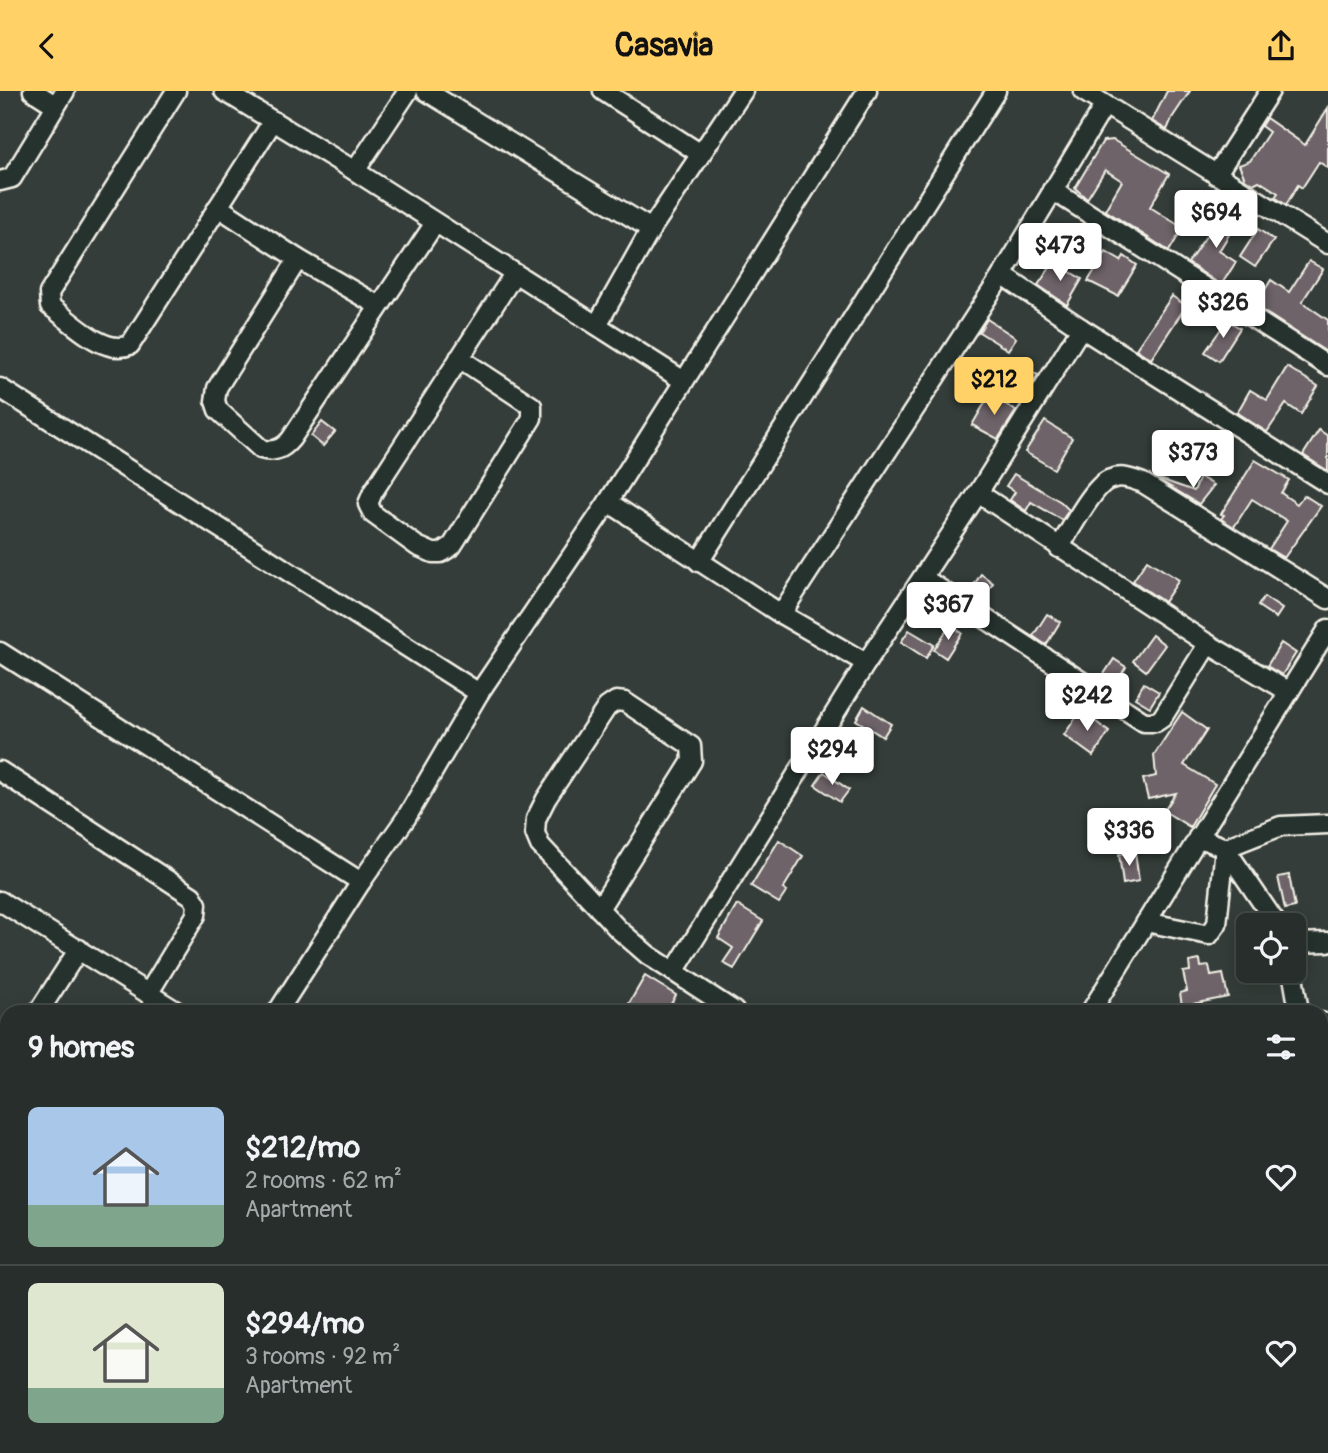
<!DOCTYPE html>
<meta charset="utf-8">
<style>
body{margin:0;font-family:Pangolin,sans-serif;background:#333a37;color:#f1f3f6;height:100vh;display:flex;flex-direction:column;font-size:26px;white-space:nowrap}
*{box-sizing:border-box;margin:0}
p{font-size:23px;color:#a4a8a9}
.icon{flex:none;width:38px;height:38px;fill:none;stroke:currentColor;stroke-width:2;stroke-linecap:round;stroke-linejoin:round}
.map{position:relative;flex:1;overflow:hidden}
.details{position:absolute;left:0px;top:914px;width:1328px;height:450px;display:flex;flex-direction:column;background:#272e2b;border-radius:21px 21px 0 0;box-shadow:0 4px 18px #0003,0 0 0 2px #434a47}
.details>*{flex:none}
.buttons{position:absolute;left:1236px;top:822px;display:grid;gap:14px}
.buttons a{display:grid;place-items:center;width:70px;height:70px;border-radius:10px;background:#272e2b;box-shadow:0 4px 18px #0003,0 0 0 2px #434a47;font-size:35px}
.price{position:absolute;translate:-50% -60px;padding:0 16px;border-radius:7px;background:#fff;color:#222;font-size:23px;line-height:46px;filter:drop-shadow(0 2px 4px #0008)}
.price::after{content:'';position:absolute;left:50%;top:42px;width:21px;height:16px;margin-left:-10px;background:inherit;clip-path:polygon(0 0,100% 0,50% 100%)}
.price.current{background:#ffd166;color:#111}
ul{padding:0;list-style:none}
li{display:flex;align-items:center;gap:21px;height:175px;padding:0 28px}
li+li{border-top:2px solid #434a47}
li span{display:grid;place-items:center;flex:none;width:196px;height:140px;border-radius:10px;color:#555}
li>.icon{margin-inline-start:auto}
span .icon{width:84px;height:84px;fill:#fffc;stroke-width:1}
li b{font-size:30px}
h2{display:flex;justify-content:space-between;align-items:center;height:84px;padding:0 28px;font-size:30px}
header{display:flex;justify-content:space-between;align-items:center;height:91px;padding:0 28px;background:#ffd166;color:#111;font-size:32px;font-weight:800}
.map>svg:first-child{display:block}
</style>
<header><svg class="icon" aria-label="back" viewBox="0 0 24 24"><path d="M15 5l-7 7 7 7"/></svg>Casavia<svg class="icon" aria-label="share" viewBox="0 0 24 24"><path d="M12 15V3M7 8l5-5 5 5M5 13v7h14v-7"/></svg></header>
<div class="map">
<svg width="1328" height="1362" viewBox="0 0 1328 1362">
<rect width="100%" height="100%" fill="#343d39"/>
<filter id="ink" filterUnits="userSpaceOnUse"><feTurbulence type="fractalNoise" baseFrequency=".0143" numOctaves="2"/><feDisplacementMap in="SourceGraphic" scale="14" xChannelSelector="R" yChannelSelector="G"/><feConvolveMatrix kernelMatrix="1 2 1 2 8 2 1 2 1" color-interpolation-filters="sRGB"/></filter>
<g filter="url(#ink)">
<!-- building -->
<g fill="#6d6368" stroke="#f4f1e8" stroke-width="2">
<path d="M1167,0H1190L1172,27L1167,39L1152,30Z"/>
<path d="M1328,17V77L1319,71L1302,97L1298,94L1286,114L1275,106L1278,102L1259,90L1253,93L1245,88L1239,74L1250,70L1269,41L1261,35L1266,27L1305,54Z"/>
<path d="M1113,49L1169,83L1150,116L1183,137L1169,160L1105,119L1122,90L1105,79L1087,108L1075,97L1103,50Z"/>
<path d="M1225,117L1239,127L1219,160L1236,171L1221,194L1188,172Z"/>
<path d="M1258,138L1274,149L1255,176L1240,166Z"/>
<path d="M1106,161L1121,170L1124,165L1137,174L1118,205L1088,190Z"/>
<path d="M1309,170L1323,178L1302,211L1328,229V262L1255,215L1271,189L1289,201Z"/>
<path d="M1054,171L1082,188L1067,214L1038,194Z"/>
<path d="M1172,205L1186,215L1151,268L1136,258Z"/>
<path d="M987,228L1016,247L1008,259L979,241Z"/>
<path d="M1227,229L1240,237L1219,270L1205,261Z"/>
<path d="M1013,270L1038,284L1030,297L1005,283Z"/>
<path d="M1287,276L1318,295L1301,323L1286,313L1267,341L1237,322L1250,299L1267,309Z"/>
<path d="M990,303L1016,320L998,348L972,334Z"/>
<path d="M1045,330L1072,347L1054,378L1025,361Z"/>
<path d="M322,331L335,341L323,355L311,345Z"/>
<path d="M1319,339L1328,345V380L1303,364Z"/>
<path d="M1255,369L1289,389L1281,402L1297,413L1304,404L1321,415L1284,467L1269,458L1287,430L1252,408L1234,436L1221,428L1224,424L1221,423Z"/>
<path d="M1014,383L1061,411L1069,419L1062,429L1031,411L1026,420L1010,409L1015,401L1006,395Z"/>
<path d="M1154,386L1194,400L1200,386L1214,394L1199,413Z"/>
<path d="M1147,469L1179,489L1164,511L1133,490Z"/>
<path d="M981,483L993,492L981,511L968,503Z"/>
<path d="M1264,506L1282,518L1276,527L1258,515Z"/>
<path d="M1047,523L1060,531L1046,554L1033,545Z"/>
<path d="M950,534L962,542L946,567L934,559Z"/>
<path d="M909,539L934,554L926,567L901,551Z"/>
<path d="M1152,544L1165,554L1146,580L1133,570Z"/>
<path d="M1281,552L1296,562L1282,584L1267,575Z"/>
<path d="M1114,568L1126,576L1113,597L1100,589Z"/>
<path d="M1144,592L1159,601L1150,616L1135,607Z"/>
<path d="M864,615L891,633L883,646L856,629Z"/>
<path d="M1081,619L1109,641L1093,665L1064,644Z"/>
<path d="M1182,621L1207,639L1184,674L1215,693L1190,736L1164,720L1176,702L1148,708L1143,688L1156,685L1154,664Z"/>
<path d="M824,681L849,699L840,711L815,694Z"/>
<path d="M779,749L803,765L783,798L787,800L779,812L751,795Z"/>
<path d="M1135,761L1139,790L1123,793L1119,763Z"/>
<path d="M1289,784L1295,816L1285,818L1278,786Z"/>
<path d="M737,814L763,830L734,878L723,872L733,857L718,847Z"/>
<path d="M1200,869L1201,876L1209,875L1211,885L1223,883L1228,906L1182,915L1180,902L1187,900L1183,881L1190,880L1189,871Z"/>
<path d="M645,885L676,904L667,920H634L627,916Z"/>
</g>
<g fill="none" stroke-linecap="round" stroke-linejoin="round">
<defs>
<g id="minor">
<path d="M33,0L55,14"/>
<path d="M176,0L49,202L50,215C71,230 103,265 130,254L273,30"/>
<path d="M224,0L355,80L684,290"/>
<path d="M426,0L651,138"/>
<path d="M603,0L701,63"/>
<path d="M1083,0L1328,153"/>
<path d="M355,80L408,0"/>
<path d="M1216,84L1270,0"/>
<path d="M0,90L12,87L65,0"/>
<path d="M1052,99L1328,275"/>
<path d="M218,116L298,168L379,215"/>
<path d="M298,168L217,297L215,310L218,319L261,358C273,362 283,358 291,348L435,132"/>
<path d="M1002,184L1081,237L1328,393"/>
<path d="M597,234L651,138L743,0"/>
<path d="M459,267L532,315V327L452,455L441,462H433L417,455L373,423L368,413L373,401L514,183"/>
<path d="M0,297L479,602"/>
<path d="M978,402L1208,553L1289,601"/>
<path d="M608,411L781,523L866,572"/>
<path d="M1059,457C1069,442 1094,392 1111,388C1123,384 1132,388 1143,392L1328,508"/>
<path d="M699,471L996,0"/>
<path d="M923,487L1144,631H1156L1162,627L1208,553"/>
<path d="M781,523L1002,184L1104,15"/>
<path d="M0,561L361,791"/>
<path d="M0,680L192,805L197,813L196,824L148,903"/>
<path d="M1198,746L1225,757L1281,735L1328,733"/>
<path d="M1225,757L1278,835"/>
<path d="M0,810L176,920"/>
<path d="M599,818L692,670L691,655L625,611L616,610L607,616L546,708L536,728L535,742L540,754L618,838L648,864L734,920"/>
<path d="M1146,831L1209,844L1217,833L1225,757"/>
<path d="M1293,852L1328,851"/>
<path d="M1292,880L1299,920"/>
<path d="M674,881L866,572L978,402L1081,237"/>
<path d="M39,920L79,858"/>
<path d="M278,920L361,791L406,727L479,602L608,411L867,0"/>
<path d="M1091,920L1328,538"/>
<path d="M1321,931L1328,933"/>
<path d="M0,981L7,970"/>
<path d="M1321,1210L1328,1214"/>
<path d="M1321,1330L1328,1335"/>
<path d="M0,1355L7,1344"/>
<path d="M220,1356L225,1362"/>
<path d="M349,1356L352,1362"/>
<path d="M1009,1356L1018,1362"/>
<path d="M135,1362L139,1356"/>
<path d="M799,1362L803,1356"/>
<path d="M1140,1362L1144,1356"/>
<path d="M1255,1362L1259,1356"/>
</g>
</defs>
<!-- minor casing -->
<use href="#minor" stroke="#f4f1e8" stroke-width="23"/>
<!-- minor -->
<use href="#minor" stroke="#26332d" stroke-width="18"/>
</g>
</g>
</svg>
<div class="buttons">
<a><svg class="icon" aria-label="locate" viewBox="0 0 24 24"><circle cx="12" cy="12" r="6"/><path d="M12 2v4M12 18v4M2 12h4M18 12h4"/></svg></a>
</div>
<b class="price" style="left:1216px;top:159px">$694</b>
<b class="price" style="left:1060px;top:192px">$473</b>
<b class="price" style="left:1223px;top:249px">$326</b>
<b class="price current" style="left:994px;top:326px">$212</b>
<b class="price" style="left:1193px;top:399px">$373</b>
<b class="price" style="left:948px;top:551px">$367</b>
<b class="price" style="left:1087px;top:642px">$242</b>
<b class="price" style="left:832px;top:696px">$294</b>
<b class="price" style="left:1129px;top:777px">$336</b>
<section class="details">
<h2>9 homes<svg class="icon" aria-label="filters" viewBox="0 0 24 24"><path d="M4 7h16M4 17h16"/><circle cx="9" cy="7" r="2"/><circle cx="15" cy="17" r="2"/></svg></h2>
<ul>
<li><span style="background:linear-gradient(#a9c7e8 70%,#7fa58c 0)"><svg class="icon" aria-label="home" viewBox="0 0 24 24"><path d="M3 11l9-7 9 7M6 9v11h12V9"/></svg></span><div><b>$212/mo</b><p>2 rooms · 62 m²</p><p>Apartment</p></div><svg class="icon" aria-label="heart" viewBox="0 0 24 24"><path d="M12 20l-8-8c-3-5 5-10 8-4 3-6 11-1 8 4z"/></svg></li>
<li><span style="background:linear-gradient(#dfe7d0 75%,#7fa58c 0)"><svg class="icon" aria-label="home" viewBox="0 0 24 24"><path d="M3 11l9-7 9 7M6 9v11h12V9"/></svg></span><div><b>$294/mo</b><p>3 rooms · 92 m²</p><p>Apartment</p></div><svg class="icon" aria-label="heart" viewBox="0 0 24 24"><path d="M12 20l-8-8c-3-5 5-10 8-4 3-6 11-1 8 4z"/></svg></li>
</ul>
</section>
</div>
